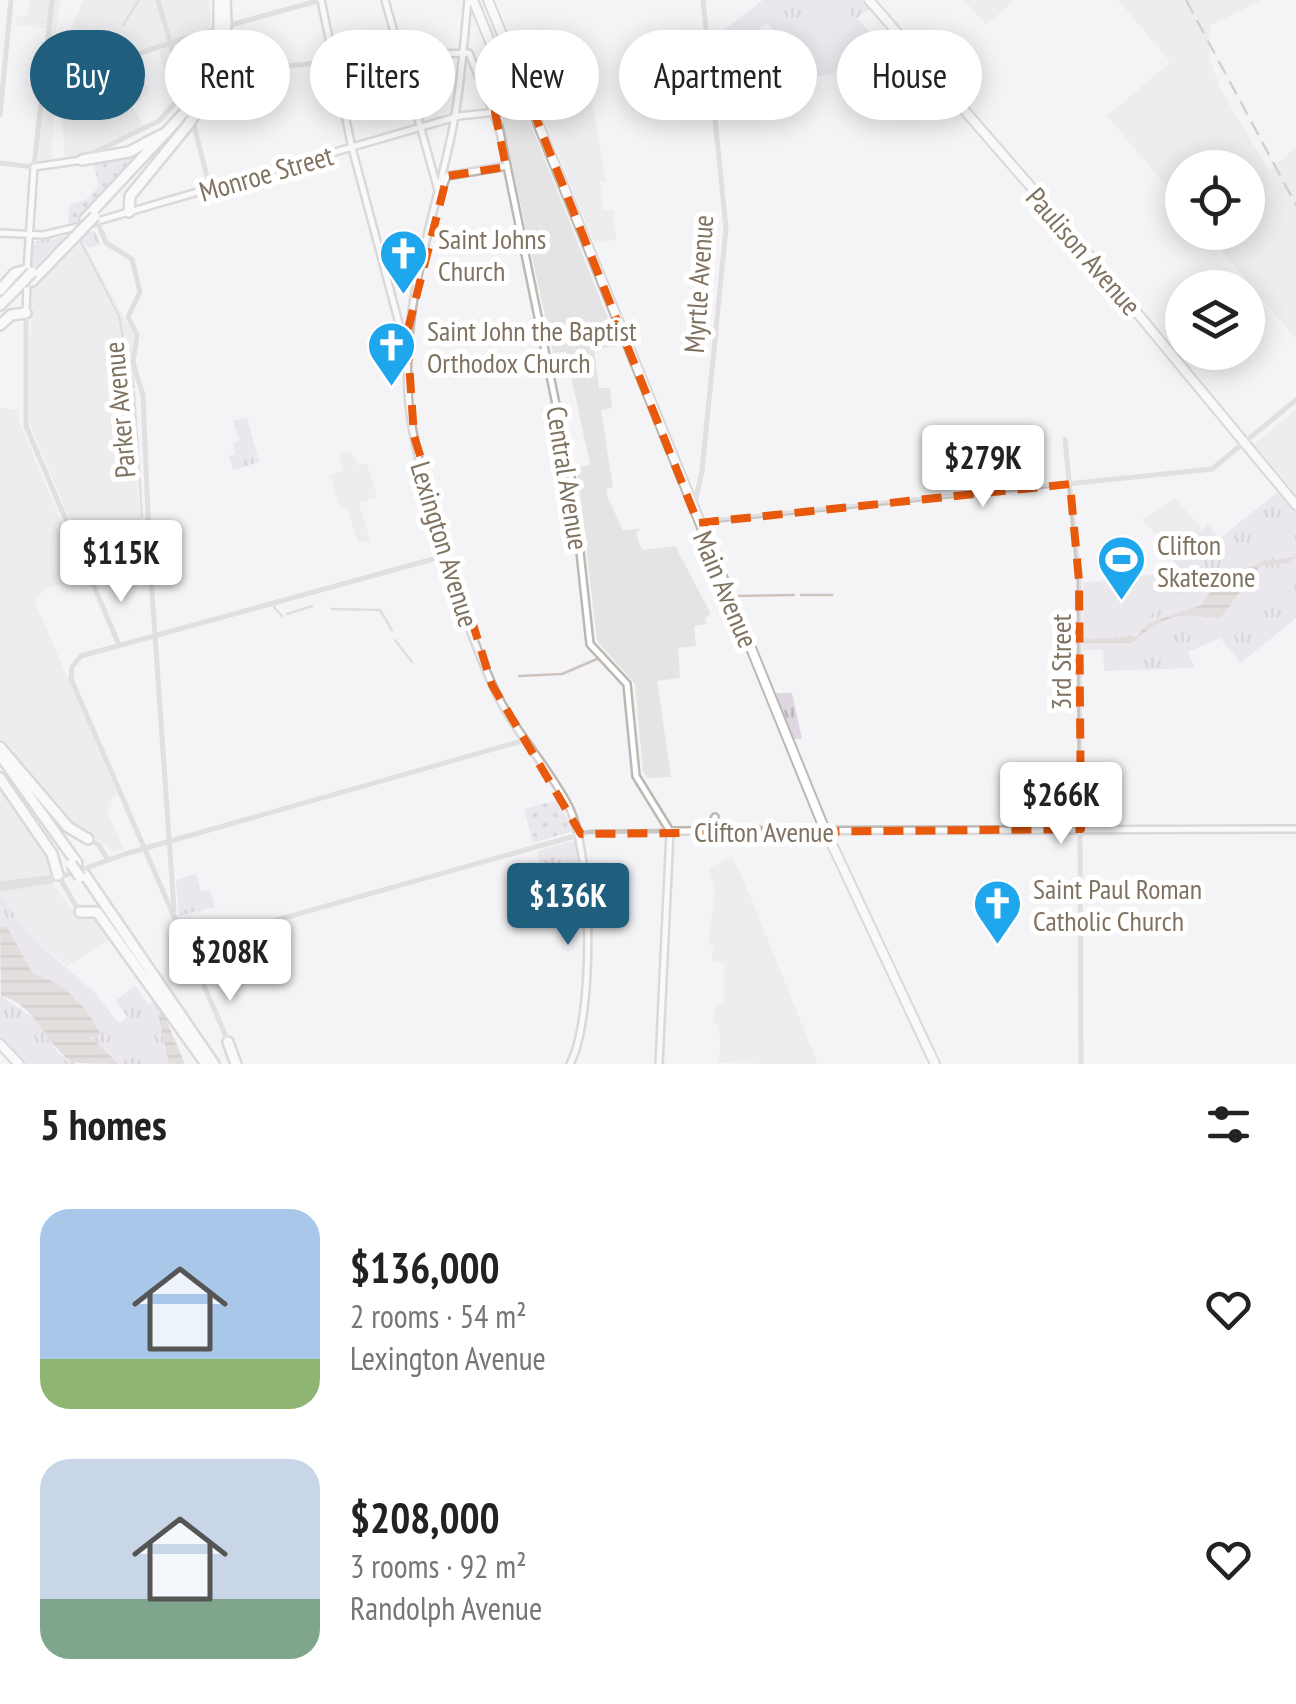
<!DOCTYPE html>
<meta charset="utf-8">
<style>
body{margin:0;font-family:"PT Sans Narrow",sans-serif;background:#f2f2f2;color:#222;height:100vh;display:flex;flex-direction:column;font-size:38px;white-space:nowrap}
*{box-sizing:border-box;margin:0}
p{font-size:32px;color:#767676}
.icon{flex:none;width:55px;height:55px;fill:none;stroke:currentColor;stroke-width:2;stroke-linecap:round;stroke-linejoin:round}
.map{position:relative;height:1064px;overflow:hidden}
.details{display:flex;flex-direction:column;background:#fff;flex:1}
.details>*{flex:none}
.top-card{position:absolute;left:30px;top:30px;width:1238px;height:90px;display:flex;gap:20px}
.controls{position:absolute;left:1165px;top:150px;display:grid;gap:20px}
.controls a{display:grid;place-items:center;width:100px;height:100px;border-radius:50%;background:#fff;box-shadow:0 5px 25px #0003;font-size:50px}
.price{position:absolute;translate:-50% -85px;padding:0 22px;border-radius:10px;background:#fff;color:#222;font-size:32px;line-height:65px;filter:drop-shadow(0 2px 5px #0008)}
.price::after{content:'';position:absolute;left:50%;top:60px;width:30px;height:22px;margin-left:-15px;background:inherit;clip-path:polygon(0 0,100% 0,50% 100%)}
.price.selected{background:#205e7d;color:#fff}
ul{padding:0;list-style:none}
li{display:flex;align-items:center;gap:30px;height:250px;padding:0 40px}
li span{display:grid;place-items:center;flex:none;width:280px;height:200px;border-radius:30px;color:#555}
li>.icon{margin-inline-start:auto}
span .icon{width:120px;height:120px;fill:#fffc;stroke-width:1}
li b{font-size:42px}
h2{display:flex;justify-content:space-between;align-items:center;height:120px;padding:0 40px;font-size:42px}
.pill{padding:0 35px;border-radius:45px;background:#fff;box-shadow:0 5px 25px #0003;font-size:35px;line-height:90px}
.pill.selected{background:#205e7d;color:#fff}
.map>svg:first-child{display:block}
</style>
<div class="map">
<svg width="1296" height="1064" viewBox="0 0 1296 1064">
<defs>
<pattern id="grass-dots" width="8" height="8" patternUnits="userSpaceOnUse" patternTransform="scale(2.5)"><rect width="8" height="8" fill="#ded7e1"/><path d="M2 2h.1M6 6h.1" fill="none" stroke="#b9b3ba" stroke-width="1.8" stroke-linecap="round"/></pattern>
<pattern id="park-tufts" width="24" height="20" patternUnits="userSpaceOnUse" patternTransform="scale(2.5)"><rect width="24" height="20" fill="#ded7e1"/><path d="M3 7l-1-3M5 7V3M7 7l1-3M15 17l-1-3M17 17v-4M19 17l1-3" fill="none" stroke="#b9b3ba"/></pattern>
<pattern id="water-rules" width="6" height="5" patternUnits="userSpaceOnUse" patternTransform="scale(2.5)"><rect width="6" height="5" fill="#cdc3bc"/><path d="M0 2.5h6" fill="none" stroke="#aca39c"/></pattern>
</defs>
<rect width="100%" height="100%" fill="#f4f4f7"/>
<!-- built -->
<g fill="#e5e4e5">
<path d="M30,0H60L55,37L52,166L34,167L49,29L16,25L17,16L28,17Z"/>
<path d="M84,0H209L211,15L206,48L185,97L175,66L164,69L159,50L128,60L151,91L132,107L145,126L65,164L61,84L67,81L69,31Z"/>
<path d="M964,0H1015L986,25Z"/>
<path d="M1118,0H1262L1210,26L1209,57L1220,88L1269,171L1296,147V339L1206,233L1248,232V168H1182V205L1107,116L1170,62Z"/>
<path d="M512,38L553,39L551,83L571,84V104L592,102L606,181L600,182L603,210H613L616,240L594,242Z"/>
<path d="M511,88L529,120L619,346L594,349L599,388H610L612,408L601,410L613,487L606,489L608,498L623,530L640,529L636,534L642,550L675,546L711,614L705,618L707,624L694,626L696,646L678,648L680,678L657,681L671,777L647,778L643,771L635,684L597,641L577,467L590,465L566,352L553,353L496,91Z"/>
<path d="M82,241L133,334L136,382L127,386L141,524L104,529L78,539L29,422V363L32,288Z"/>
<path d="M0,408L19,410L18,419L85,577L45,589L35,602L118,795L110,799L113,806L106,809L124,850L114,852L98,839L78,833L0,741Z"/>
<path d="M1296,409V494L1253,445Z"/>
<path d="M351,451L358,466L367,463L377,497L359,503L370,540L358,543L347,507L340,508L330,475L343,471L339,454Z"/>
<path d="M1175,498L1202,529L1174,554L1142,519Z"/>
<path d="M0,782L47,853L53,883L62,897L79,916L94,914L112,938L67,966L31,937L0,895Z"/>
<path d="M733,857L753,903L818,1064L719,1063L720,1040L718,1024H713L715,1005H723L725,963L712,962L713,946L708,945L715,889L709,868Z"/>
</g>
<!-- grass -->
<g fill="url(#grass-dots)">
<path d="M147,150L74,225L68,227L69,205L87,199L99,186L93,163Z"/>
<path d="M558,800L573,831L533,843L524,809Z"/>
</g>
<!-- park -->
<g fill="url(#park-tufts)">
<path d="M763,0H862L870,9L857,18L872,35L834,73L814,77L767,23L736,47L737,64L748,81L716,84L715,70L723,68L721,54H713L711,40Z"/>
<path d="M95,231L101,244L89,248L82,241L53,249L30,271L31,249L37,241Z"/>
<path d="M247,417L259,462L233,470L229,456L235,454L233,443L239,440L233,421Z"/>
<path d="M1280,490L1296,509V618L1241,663L1220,638L1188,652L1195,668L1104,671L1103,650H1083V583L1182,571L1170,557L1208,525L1220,538Z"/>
<path d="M770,693H792L802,739H789Z"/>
<path d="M576,840L578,873L544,880L537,851Z"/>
<path d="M196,874L201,892L210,890L215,907L179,916L176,880Z"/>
<path d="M0,895L31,937L95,993L119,1023L128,1017L115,1001L135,985L148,1005L155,1001L163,1012L158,1016L169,1064H119L88,1035L96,1038L100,1032L76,999L33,974L7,928L0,927Z"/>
<path d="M0,995L43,1025L58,1053L77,1064H19L0,1043Z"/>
</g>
<!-- pitch -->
<g fill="#ded7e1">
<path d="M831,0H844L863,35L830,68L793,29Z"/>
<path d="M1183,571L1187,574L1132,636L1083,637V583Z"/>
</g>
<!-- water -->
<g fill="url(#water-rules)">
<path d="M1296,557L1287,563L1260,566L1221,617L1176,616L1152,626L1132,643H1083V639L1136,637L1149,623L1201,605L1220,579L1265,561Z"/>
<path d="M0,926L7,927L33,974C62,982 84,1003 100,1033L96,1038L89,1036L119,1064C107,1064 82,1064 72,1062C44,1043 36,1004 1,996Z"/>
<path d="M163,1012L185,1064H169L158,1015Z"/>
</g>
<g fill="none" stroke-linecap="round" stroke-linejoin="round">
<!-- stream -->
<g stroke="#cdc3bc" stroke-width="2.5">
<path d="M123,25L139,0"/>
<path d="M80,240L119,316L123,338"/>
<path d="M124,348L134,387"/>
<path d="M134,392L142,517"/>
<path d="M801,595H832"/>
<path d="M736,596L794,595"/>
<path d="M274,607L282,616"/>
<path d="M332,609L380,610L392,630"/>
<path d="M287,614L312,606"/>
<path d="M395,640L412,662"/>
<path d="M519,676L562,674L597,659"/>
</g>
<defs>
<g id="secondary">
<path d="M321,0L352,148L404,342"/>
<path d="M385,0L438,190"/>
<path d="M468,0C463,50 460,100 448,150C427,243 394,335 413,432C428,509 460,612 492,684C511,728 546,763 568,805C593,852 595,1017 570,1064"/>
<path d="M400,55L469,53L499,127L573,487L590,644L627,684L636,776L670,831"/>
<path d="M441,191L447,176L507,166"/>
<path d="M91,223L459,116L532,108"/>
<path d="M0,233L43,235L81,226"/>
<path d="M27,270L34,167L82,160"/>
<path d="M26,313L27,281"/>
<path d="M670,831L1296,829"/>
<path d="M708,831L715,817"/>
<path d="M659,1064L670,831"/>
</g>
<g id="primary">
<path d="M473,0L491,44L517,82"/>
<path d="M488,0L822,823L935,1064"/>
<path d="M869,0L1076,239L1296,505"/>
<path d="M518,109L521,88"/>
<path d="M0,1044L19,1064"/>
</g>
<g id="motorway">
<path d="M219,0V26"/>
<path d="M225,0L226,24"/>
<path d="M213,80L225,34"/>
<path d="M204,82L218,36"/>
<path d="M195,114L207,91"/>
<path d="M82,160L129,152L161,135"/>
<path d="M129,212L130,196L188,125"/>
<path d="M85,219L185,112"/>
<path d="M32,281L68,244"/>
<path d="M0,290L15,273L27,270"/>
<path d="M0,305L21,284"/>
<path d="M0,325L11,315L26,313"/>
<path d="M0,747L68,827L88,839"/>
<path d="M0,755L77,863"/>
<path d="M0,778L52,854L58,875"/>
<path d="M85,875L214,1064"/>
<path d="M80,912H97L206,1064"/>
<path d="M228,1042L236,1064"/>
</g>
</defs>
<!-- secondary casing -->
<use href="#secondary" stroke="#bdb8b1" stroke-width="10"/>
<!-- primary casing -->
<use href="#primary" stroke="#bcb8b2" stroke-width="12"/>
<!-- motorway casing -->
<use href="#motorway" stroke="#bcb9b4" stroke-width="14"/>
<!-- tertiary -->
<g stroke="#cac6c1" stroke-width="5">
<path d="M158,0L189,108"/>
<path d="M212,85L256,69L400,55"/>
<path d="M43,95C117,53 238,23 321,0"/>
<path d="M0,115L11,0"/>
<path d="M192,118L210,188"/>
<path d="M89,155L159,121L181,96L197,90"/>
<path d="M0,163L34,167L52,0"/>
<path d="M97,221L106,243L132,259L140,292L128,317L137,335L133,363L143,395L150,563L174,910"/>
<path d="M26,313V426L119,645"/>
<path d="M1065,439L1079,581L1081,1064"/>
<path d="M694,507L702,471L726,228L703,0"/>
<path d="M701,522L1212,469L1296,400"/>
<path d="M88,839L99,845L108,860"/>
<path d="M58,875L79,911"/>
<path d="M0,884L54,877"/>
<path d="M0,889L50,881L125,854L525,740"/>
<path d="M188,945L589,832L670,831"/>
<path d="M228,1041L71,679L72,667L81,656L448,555"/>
</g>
<!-- secondary -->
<use href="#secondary" stroke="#fff" stroke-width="5"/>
<!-- primary -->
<use href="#primary" stroke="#fff" stroke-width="8"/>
<!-- motorway -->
<use href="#motorway" stroke="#fff" stroke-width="9"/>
<!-- rail -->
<path stroke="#aea8a0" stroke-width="2.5" stroke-dasharray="15 8" stroke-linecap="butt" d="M1186,0L1296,205"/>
<defs>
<g id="motorway-bridge">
<path d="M225,34L226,24"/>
<path d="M218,36L219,26"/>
<path d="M207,91L213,80"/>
<path d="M198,94L204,82"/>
<path d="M185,112L193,102"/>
<path d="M188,125L195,114"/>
<path d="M68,244L95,216"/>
<path d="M21,284L32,272"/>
<path d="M71,864L80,877"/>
</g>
</defs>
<!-- motorway-bridge casing -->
<use href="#motorway-bridge" stroke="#bcb9b4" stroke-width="14" stroke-linecap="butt"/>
<!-- motorway-bridge -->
<use href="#motorway-bridge" stroke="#fff" stroke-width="9"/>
</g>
<!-- marked area -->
<path d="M0 0H1296V1064H0ZM532,108L698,523L1070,484L1079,581L1081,829L581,834L492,685L414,436L407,333L447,176L506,167L495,112Z" fill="#f4f4f7" fill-opacity=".55" fill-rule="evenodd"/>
<path fill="none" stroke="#e8590c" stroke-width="8" stroke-dasharray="20 12" stroke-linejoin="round" d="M532,108L698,523L1070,484L1079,581L1081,829L581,834L492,685L414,436L407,333L447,176L506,167L495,112Z"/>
<!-- icons -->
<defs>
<symbol id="church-pin" viewBox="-11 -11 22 30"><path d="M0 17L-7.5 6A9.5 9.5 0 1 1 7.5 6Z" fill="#1ea7ec" stroke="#fff"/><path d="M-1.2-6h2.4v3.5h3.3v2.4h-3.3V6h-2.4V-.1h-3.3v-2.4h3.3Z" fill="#fff"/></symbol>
<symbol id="stadium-pin" viewBox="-11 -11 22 30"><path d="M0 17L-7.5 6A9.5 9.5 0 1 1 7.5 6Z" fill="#1ea7ec" stroke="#fff"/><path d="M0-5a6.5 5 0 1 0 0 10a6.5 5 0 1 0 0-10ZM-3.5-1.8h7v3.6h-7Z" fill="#fff"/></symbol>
</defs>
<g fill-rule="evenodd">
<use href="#church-pin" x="376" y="226" width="55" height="75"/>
<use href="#church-pin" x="364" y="318" width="55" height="75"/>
<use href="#stadium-pin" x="1094" y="532" width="55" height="75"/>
<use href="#church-pin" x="970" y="876" width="55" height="75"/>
</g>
<g text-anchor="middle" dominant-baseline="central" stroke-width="10" stroke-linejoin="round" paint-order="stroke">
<!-- street labels -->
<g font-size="28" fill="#807260" stroke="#fff">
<text transform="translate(266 173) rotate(-16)">Monroe Street</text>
<text transform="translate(1084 251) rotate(49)">Paulison Avenue</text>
<text transform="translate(698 284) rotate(-86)">Myrtle Avenue</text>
<text transform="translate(119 410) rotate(-95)">Parker Avenue</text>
<text transform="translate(568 478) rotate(81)">Central Avenue</text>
<text transform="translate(445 544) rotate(73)">Lexington Avenue</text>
<text transform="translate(726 589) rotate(67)">Main Avenue</text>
<text transform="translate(1060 662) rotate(-90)">3rd Street</text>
<text x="764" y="831">Clifton Avenue</text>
</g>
<!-- poi labels -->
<g font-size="28" fill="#807260" stroke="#fff" text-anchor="start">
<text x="438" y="238">Saint Johns<tspan x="438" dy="32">Church</tspan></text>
<text x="427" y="330">Saint John the Baptist<tspan x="427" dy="32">Orthodox Church</tspan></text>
<text x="1157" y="544">Clifton<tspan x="1157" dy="32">Skatezone</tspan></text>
<text x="1033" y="888">Saint Paul Roman<tspan x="1033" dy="32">Catholic Church</tspan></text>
</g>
</g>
</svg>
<div class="controls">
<a><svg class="icon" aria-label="locate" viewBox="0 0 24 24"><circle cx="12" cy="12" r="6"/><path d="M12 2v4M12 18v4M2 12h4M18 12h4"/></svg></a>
<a><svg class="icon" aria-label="layers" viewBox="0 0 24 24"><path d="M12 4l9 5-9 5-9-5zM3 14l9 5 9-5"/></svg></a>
</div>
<b class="price" style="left:983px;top:510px">$279K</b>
<b class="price" style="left:121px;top:605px">$115K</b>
<b class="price" style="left:1061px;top:847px">$266K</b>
<b class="price selected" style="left:568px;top:948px">$136K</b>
<b class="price" style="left:230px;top:1004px">$208K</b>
<div class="top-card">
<a class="pill selected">Buy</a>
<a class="pill">Rent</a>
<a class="pill">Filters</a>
<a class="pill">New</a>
<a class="pill">Apartment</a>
<a class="pill">House</a>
</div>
</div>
<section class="details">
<h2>5 homes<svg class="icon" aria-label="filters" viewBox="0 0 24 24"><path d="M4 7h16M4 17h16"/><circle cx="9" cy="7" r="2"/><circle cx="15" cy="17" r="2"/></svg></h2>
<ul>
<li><span style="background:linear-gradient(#a9c7e8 75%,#8fb573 0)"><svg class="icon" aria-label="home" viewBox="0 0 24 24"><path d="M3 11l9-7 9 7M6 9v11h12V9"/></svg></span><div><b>$136,000</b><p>2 rooms · 54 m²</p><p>Lexington Avenue</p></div><svg class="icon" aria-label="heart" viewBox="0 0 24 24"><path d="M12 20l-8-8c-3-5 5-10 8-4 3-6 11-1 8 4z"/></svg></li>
<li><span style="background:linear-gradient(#c9d6e8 70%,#7fa58c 0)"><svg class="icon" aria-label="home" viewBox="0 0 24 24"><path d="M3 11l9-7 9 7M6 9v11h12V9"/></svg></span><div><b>$208,000</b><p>3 rooms · 92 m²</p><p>Randolph Avenue</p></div><svg class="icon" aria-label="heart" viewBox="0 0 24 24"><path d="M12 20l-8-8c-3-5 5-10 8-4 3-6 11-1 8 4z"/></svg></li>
</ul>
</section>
